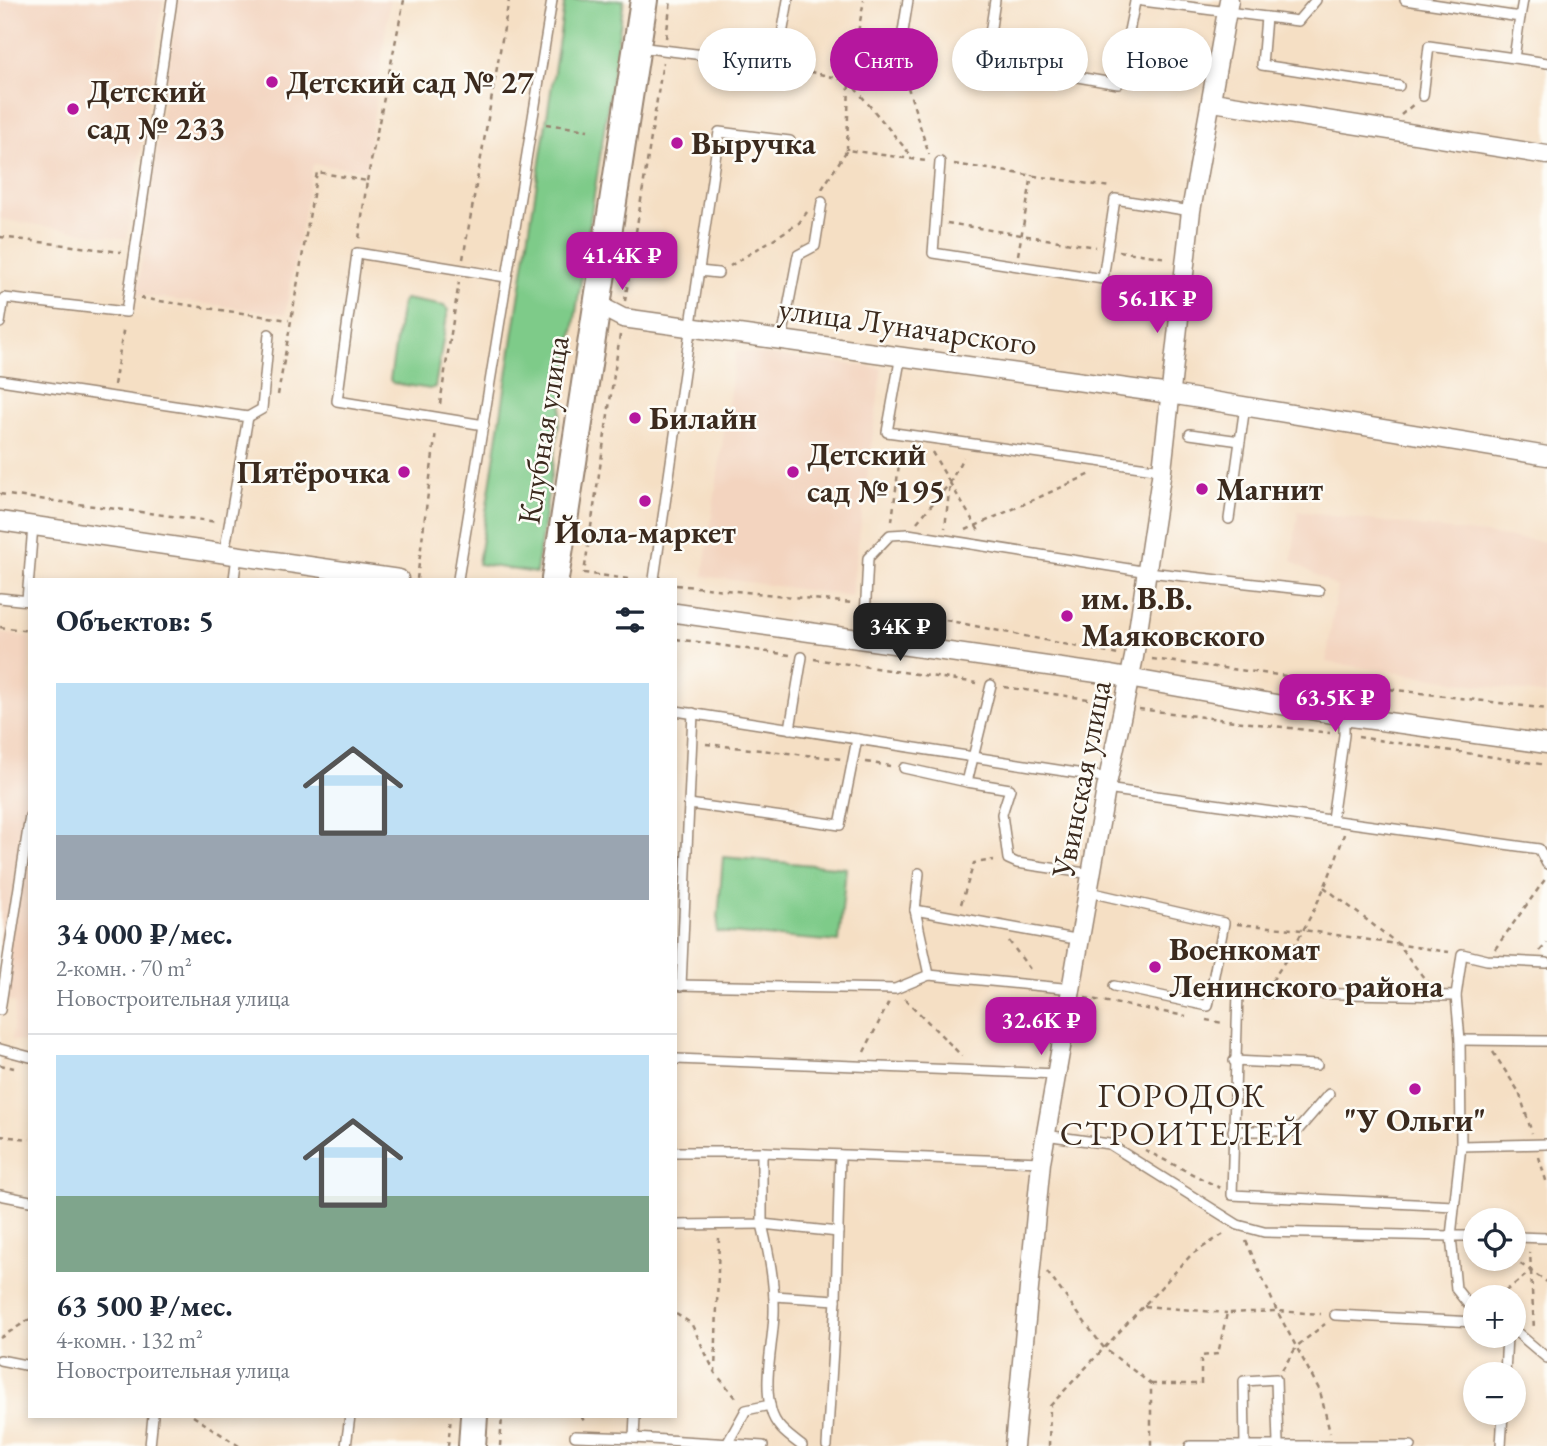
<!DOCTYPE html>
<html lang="ru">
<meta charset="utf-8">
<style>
body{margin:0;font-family:"EB Garamond",serif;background:#f6f6f7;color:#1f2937;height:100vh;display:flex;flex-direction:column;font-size:26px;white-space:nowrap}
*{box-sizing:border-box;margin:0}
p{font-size:23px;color:#747a83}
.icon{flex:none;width:38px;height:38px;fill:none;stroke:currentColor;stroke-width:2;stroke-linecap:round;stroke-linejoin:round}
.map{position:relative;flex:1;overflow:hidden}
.side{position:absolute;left:28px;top:578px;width:649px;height:840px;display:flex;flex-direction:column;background:#fff;border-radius:0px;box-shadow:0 4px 10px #0003}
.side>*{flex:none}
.banner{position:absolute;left:698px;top:28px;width:665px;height:63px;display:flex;gap:14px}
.controls{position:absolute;left:1463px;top:1208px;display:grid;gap:14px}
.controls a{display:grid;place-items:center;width:63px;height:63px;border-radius:50%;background:#fff;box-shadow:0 4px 10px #0003;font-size:35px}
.price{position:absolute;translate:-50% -60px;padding:0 16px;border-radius:14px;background:#b5179e;color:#fff;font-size:23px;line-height:46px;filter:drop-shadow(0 2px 4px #0008)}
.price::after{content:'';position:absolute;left:50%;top:42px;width:21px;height:16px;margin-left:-10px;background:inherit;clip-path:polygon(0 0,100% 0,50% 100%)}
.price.current{background:#222;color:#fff}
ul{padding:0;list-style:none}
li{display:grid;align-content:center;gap:14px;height:371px;padding:0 28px}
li+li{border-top:2px solid #e0e1e3}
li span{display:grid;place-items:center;height:217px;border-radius:0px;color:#555}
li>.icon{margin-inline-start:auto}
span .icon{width:126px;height:126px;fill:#fffc;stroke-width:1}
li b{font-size:30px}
h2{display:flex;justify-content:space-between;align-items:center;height:84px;padding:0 28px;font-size:30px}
.chip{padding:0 24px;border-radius:32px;background:#fff;box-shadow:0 4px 10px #0003;font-size:24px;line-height:63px}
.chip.current{background:#b5179e;color:#fff}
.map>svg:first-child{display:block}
</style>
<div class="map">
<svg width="1547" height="1446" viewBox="0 0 1547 1446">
<rect width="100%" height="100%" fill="#fdfcf7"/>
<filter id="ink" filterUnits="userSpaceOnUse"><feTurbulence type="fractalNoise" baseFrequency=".0143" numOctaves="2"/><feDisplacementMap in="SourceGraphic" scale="14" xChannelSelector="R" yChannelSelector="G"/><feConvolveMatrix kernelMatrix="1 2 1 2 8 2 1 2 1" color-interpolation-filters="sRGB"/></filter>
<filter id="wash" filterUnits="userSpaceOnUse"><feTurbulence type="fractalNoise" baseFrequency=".00686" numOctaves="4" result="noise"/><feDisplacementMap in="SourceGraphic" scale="28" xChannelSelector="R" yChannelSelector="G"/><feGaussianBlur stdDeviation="1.57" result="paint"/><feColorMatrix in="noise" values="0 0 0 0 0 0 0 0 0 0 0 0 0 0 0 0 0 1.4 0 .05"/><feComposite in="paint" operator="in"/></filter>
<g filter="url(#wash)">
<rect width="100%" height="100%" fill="#f5dfc4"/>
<!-- built -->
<g fill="#f3d4bf">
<path d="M0,0H163L127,239L0,219Z"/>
<path d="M178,0H390L366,170L313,164L285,314L137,295Z"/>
<path d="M736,351L882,368L851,596L703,576Z"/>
<path d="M1298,511L1547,542V695L1326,662L1337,587L1292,561Z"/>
<path d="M0,633L30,637V880L26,903L30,904V1043L12,1040L15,1002L0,1000Z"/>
</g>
<!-- green -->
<g fill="#7ecb89" stroke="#5c7a54" stroke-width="2">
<path d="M565,0H624L536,573L478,564Z"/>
<path d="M405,299L444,306L448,310L435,387L430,389L393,383L390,380L402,302Z"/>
<path d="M723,857L846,868L839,942L717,932Z"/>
</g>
</g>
<g filter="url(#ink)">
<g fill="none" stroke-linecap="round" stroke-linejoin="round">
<defs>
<g id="lane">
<path d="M995,0L986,61L1118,84L1135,2"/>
<path d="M1135,0L1298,21L1316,0"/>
<path d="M1405,0L1520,17L1514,58L1547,63"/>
<path d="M1266,17L1262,65L1399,86"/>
<path d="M1520,17L1523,0"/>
<path d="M638,47L777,64L788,0"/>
<path d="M899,57L908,0"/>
<path d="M1423,96L1429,46L1514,58"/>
<path d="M940,162L933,253L1103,279L1115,199L1191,211"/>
<path d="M699,271L718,273"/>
<path d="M0,323L4,298L126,312L172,0"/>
<path d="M782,339L798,255L815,246L822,202"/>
<path d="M901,355L887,432L1162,470"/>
<path d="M0,380L248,417L224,554"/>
<path d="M248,417L262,409L269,334"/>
<path d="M484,425L337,401L357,253L506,277"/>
<path d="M1190,434L1240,441"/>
<path d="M1229,519L1245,406"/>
<path d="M234,579L237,556"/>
<path d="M458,579L552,0"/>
<path d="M654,579L719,132L790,141"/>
<path d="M0,598L29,601"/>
<path d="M27,600L33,526"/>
<path d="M864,638L868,558L890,535L908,534L1148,572L1319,591"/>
<path d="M991,685L967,782L1010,789L1002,814L1008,859L1017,863L1092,874"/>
<path d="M676,711L1109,778"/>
<path d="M790,729L802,657"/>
<path d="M904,768L967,782"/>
<path d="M1106,789L1539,849L1547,864"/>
<path d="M689,804L840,825L857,739"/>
<path d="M1332,819L1344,735V716"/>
<path d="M1089,892L1224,923L1208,1006L1114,986"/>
<path d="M915,910L919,873"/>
<path d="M929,975L915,910L1081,940"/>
<path d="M676,985L895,989L929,975L1073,989"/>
<path d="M681,986L693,713"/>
<path d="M0,1010L30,816"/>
<path d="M1460,1040L1547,1041"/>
<path d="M0,1049L30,1057"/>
<path d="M676,1059L1057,1074"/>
<path d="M1234,1061L1317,1065"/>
<path d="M1233,1131H1297L1329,1094"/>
<path d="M1045,1135L1109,1144L1238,1225L1264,1232L1451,1236L1456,1289L1475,1313"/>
<path d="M1461,1146L1547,1144"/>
<path d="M676,1152H762L1041,1162"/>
<path d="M0,1195L30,1201"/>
<path d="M1454,1206L1232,1195L1238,992L1456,996"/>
<path d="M676,1225L762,1224V1152"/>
<path d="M1475,1236H1451L1461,1146L1460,1040L1456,996L1462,954L1487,960L1547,963"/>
<path d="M1514,1237L1547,1238"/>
<path d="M774,1296L836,1300L827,1446"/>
<path d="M836,1300L840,1155"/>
<path d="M1335,1315L1475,1322"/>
<path d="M1514,1330L1547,1358"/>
<path d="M0,1360L30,1366"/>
<path d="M1505,1374L1507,1335"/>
<path d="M635,1416L634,1438L763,1446"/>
<path d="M575,1436L634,1438"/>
<path d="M727,1444L746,1410L770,1405"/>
<path d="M1245,1445L1244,1381L1276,1379L1278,1444"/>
<path d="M150,1446L153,1416"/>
<path d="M346,1446L350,1416"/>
<path d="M802,1446C789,1436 775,1427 771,1410C763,1381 773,1344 774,1314C775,1283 769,1254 762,1224L838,1232"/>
<path d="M1190,1446H1411"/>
<path d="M1501,1446L1503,1412"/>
</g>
<g id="street">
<path d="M1213,102L1547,155"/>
<path d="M596,304L623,318L1170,394L1547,456"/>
<path d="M0,521L399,579"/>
<path d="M676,613L1111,675L1344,716L1547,744"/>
<path d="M1014,1446L1041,1162L1106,789L1134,657L1162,470L1191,211L1229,0"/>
</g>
<g id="secondary">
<path d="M555,579L644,0"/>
<path d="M472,1446L474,1416"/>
</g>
</defs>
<!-- lane casing -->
<use href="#lane" stroke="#988471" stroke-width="12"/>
<!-- street casing -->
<use href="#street" stroke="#988471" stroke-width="21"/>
<!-- secondary casing -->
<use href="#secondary" stroke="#988471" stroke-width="30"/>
<!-- path -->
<g stroke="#988471" stroke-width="2.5" stroke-dasharray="5 5" stroke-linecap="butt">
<path d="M666,38L671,0"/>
<path d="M790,67L849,81L914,159"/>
<path d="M902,68L929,155"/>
<path d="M849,81L887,63"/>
<path d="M1401,115L1414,104"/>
<path d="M546,124L588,130"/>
<path d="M847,150L849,81L864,0"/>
<path d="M954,164L1110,187"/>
<path d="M367,181L404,0"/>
<path d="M822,189L847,150L926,161"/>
<path d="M947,223L1096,247"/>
<path d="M0,237L121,252"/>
<path d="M1119,251L1168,258"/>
<path d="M1018,255L1032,175"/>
<path d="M463,259L509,0"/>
<path d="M730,266L799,223L807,212"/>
<path d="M140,298L289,320"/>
<path d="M625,301L663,62"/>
<path d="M620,335L584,573L628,579"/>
<path d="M114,385L124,326"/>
<path d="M278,395L317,172L367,181L359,239"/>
<path d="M440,404L459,282"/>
<path d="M932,452L950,483L945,528"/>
<path d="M950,483L979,531"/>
<path d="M0,494L218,522"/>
<path d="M892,521L901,448"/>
<path d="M917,522L950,483L963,457"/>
<path d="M966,530L1091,474"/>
<path d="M417,579L436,431"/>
<path d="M676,585L853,603"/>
<path d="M877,606L1118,655"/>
<path d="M0,627L30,631"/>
<path d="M676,639L790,655"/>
<path d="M814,659L977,683"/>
<path d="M1152,659L1547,709"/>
<path d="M1004,687L1109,702"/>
<path d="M1139,709L1330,733"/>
<path d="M1358,737L1547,765"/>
<path d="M706,744L842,759"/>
<path d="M866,762L890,766"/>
<path d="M1324,887L1398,944L1427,982"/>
<path d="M961,904L974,863L994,860"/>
<path d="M1237,924L1303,930L1449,952"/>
<path d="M1009,941L1032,972"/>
<path d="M1495,949L1546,878"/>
<path d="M1540,951L1547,943"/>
<path d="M1272,981C1303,935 1328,887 1344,834"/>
<path d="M1085,998L1186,1016"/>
<path d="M905,999L962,1056"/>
<path d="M1206,1020L1223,1023"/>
<path d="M864,1052L889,1002"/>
<path d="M1493,1052L1519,1092L1532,1133"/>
<path d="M0,1065L14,1068"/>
<path d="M0,1136L30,1139"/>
<path d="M1145,1150L1220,1188"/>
<path d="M1539,1157L1547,1184"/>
<path d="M1246,1241L1277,1311L1320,1391L1330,1433"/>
<path d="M1512,1258L1547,1282"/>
<path d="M1531,1271L1534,1330"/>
<path d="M1047,1272L1104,1348L1151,1384V1446"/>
<path d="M1498,1297L1531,1271L1530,1252"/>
<path d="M1144,1306L1227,1313"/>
<path d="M676,1314L691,1323L715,1373L738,1400"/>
<path d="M0,1338L30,1319"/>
<path d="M1282,1370L1297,1346L1325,1324"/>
<path d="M715,1373L719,1238"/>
<path d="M1151,1384H1201V1356L1218,1354L1227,1313L1277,1311L1321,1314"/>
<path d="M193,1416L239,1446"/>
<path d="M581,1416L586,1424"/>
<path d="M448,1446L451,1416"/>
<path d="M500,1446L502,1416"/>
<path d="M1049,1446L1050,1406L1192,1254L1227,1232"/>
</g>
<!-- lane -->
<use href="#lane" stroke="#fff" stroke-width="9"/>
<!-- street -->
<use href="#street" stroke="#fff" stroke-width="18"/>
<!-- secondary -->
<use href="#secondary" stroke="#fff" stroke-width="26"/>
</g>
</g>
<!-- markers -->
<g fill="#b5179e" stroke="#fdfcf7" stroke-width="2.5">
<circle cx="272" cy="82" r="7"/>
<circle cx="73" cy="109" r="7"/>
<circle cx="677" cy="143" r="7"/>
<circle cx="635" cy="418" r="7"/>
<circle cx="404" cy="472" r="7"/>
<circle cx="793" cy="472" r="7"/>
<circle cx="1202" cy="489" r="7"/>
<circle cx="645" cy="501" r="7"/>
<circle cx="1067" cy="616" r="7"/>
<circle cx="1155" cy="967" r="7"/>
<circle cx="1415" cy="1089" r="7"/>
</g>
<g text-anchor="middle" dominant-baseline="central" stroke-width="5" stroke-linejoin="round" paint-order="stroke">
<!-- poi labels -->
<g font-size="32" font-weight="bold" fill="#3b2a1e" stroke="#fdfcf7" text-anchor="start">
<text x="286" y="82">Детский сад № 27</text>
<text x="87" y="91">Детский<tspan x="87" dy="37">сад № 233</tspan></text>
<text x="691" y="143">Выручка</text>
<text x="649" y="418">Билайн</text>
<text x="807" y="454">Детский<tspan x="807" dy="37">сад № 195</tspan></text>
<text x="390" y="472" text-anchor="end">Пятёрочка</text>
<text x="1216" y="489">Магнит</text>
<text x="645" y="532" text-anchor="middle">Йола-маркет</text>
<text x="1081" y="598">им. В.В.<tspan x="1081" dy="37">Маяковского</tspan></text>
<text x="1169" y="949">Военкомат<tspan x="1169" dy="37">Ленинского района</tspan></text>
<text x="1415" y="1120" text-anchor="middle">"У Ольги"</text>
</g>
<!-- street labels -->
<g font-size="32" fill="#3b2a1e" stroke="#fdfcf7">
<text transform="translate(908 326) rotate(8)">улица Луначарского</text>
<text transform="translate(543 430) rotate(-81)">Клубная улица</text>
<text transform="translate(1081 779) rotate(-79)">Увинская улица</text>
</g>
<!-- neighbourhood labels -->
<g font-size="33" letter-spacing="2" fill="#3b2a1e" stroke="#fdfcf7">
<text x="1182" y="1095">ГОРОДОК<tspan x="1182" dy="38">СТРОИТЕЛЕЙ</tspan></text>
</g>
</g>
</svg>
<div class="controls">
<a><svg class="icon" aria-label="locate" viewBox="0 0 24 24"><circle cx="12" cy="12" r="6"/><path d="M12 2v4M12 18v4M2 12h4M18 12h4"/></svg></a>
<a>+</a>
<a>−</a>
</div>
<b class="price" style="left:622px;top:292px">41.4K ₽</b>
<b class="price" style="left:1157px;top:335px">56.1K ₽</b>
<b class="price current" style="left:900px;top:663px">34K ₽</b>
<b class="price" style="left:1335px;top:734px">63.5K ₽</b>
<b class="price" style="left:1041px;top:1057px">32.6K ₽</b>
<div class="banner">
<a class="chip">Купить</a>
<a class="chip current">Снять</a>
<a class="chip">Фильтры</a>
<a class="chip">Новое</a>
</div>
<section class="side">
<h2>Объектов: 5<svg class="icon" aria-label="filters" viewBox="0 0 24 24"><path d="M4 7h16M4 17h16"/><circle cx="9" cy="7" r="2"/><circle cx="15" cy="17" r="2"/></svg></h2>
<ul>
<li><span style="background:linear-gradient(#bfe0f5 70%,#9aa5b1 0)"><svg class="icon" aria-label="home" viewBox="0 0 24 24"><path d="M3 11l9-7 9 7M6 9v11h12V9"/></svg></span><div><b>34 000 ₽/мес.</b><p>2-комн. · 70 m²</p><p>Новостроительная улица</p></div></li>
<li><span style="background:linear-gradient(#bfe0f5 65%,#7fa58c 0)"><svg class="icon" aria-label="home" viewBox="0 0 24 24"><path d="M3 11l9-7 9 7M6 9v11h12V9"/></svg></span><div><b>63 500 ₽/мес.</b><p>4-комн. · 132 m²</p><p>Новостроительная улица</p></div></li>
</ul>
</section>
</div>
